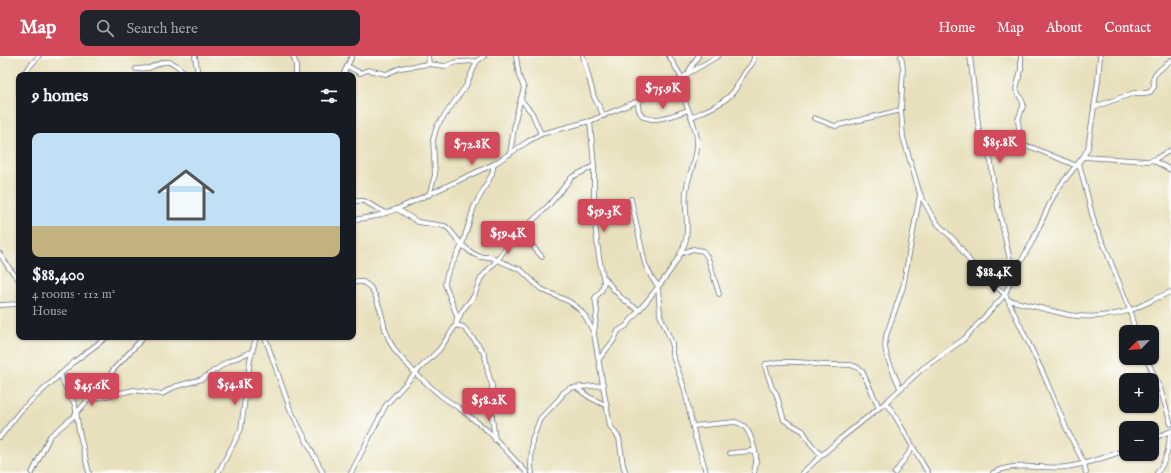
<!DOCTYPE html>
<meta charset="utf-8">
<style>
body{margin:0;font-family:"IM FELL English",serif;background:#20242c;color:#f1f3f6;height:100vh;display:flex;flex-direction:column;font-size:15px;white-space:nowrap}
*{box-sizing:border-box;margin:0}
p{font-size:13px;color:#9ea1a6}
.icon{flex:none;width:22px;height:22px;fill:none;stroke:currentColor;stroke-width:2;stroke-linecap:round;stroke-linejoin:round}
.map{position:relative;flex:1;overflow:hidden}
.drawer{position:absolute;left:16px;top:16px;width:340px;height:268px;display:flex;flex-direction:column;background:#171b24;border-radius:8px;box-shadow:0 1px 3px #0004}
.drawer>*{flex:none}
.needle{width:26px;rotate:245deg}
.buttons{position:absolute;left:1119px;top:269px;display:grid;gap:8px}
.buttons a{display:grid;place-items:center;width:40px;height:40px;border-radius:8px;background:#171b24;box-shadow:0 1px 3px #0004;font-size:20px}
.price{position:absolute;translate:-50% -34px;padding:0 9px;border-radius:4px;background:#d1495b;color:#fff;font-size:13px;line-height:26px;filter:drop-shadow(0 1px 2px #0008)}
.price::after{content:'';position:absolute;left:50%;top:24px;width:12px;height:9px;margin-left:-6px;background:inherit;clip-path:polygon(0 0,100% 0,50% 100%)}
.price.current{background:#222;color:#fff}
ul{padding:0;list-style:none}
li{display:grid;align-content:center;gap:8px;height:212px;padding:0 16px}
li+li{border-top:1px solid #363941}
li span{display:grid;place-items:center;height:124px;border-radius:8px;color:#555}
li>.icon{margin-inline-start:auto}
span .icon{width:72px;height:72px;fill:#fffc;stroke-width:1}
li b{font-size:17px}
h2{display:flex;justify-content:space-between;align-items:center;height:48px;padding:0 16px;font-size:17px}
header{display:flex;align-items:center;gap:24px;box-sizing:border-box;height:56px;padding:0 20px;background:#d1495b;color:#fff}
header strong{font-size:19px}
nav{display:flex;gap:22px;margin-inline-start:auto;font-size:14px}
.search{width:280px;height:36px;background:#20242c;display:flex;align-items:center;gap:10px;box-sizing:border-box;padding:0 14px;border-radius:8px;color:#9ea1a6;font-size:15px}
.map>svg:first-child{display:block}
</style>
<header>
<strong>Map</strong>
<div class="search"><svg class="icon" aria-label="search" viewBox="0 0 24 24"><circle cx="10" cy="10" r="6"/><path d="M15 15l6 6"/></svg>Search here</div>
<nav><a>Home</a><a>Map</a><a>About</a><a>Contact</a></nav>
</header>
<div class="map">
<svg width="1171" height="417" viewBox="0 0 1171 417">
<rect width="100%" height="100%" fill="#fdfcf7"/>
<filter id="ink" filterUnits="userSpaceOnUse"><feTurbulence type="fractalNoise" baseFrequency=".025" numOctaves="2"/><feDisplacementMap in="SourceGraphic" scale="8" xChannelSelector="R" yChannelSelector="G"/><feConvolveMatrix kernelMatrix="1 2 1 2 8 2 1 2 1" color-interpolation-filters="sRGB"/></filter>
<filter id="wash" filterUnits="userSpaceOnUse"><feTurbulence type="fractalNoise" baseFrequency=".012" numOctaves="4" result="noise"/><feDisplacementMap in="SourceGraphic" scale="16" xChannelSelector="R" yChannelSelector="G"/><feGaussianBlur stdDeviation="0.9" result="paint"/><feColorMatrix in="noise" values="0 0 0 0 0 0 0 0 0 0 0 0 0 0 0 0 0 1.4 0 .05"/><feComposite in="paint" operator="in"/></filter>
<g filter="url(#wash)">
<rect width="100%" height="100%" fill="#e8e0bc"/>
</g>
<g filter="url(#ink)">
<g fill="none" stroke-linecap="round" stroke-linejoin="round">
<defs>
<g id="minor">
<path d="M195,0L198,19"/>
<path d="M293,0L296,8V19"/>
<path d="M516,0L519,20L524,32L521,42L522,45L532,57L541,78"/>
<path d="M583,0L594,41L604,60"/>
<path d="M669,0L682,22"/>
<path d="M901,0L903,12L901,54L903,81L920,138L932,160L938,168L957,187L977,215L1005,238L1043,317L1068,376L1084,407L1086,417"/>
<path d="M970,0L979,75L981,81L991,106L994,132L1013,218"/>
<path d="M1021,0V14L1016,33L1023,47V50L1018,64L1021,90"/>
<path d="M429,8L445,10L457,6L477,5L484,0"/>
<path d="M347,10L360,17L368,14L386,18L400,12L429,8L428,0"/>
<path d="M136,13L149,12L163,6H170L176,9L183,15L191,19"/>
<path d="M689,15L698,0"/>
<path d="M22,19L39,0"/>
<path d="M343,19L352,0"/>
<path d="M19,37V25"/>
<path d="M638,45C636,75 672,60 688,54"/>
<path d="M1094,51L1134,37H1145L1150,36L1154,31L1153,23L1155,18L1171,4"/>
<path d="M692,61C706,54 724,48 734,35C738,29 740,24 744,18C748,11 754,9 754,0"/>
<path d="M814,62L835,70L901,54"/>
<path d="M983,86L990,85L1009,90L1031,91L1077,110"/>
<path d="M510,98L516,60L521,42"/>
<path d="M1083,101L1149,105L1155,103L1171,94"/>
<path d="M1152,104L1171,114"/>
<path d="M1079,107L1095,170L1104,189L1130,254L1135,276"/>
<path d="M429,139L435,119L433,84L437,70L466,30L477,5"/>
<path d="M631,143L645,208L652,222L658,230L660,259L672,287V298L684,331L695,381L701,398L706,417"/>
<path d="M353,145H364L386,157"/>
<path d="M397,153L418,166L445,170L449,173L462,189L472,197L480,201H490L521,214L541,233L570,246L578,252L585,260L594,277"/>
<path d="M353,164L377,160L397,153L494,108L527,86L541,78L590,65"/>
<path d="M523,179L542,201"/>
<path d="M0,198L9,212L19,224"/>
<path d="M680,198L693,193L703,195L708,202L719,238"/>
<path d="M605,222C614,236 624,246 639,254"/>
<path d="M353,226H363L370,231L375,239L381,256L385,273L390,286L396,296L415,317L441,340L459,352L488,375L527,417"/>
<path d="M1008,244L1069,259C1087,262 1113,260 1131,254C1144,249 1157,241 1171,236"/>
<path d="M0,249L19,248"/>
<path d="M265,281L290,353L323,417"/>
<path d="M1146,302L1160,332L1171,368"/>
<path d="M599,303L614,284L618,275L626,270C642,250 681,208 686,183C689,167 684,151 686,135C688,120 696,106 697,91C698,77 693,66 688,53C684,44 682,34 679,24"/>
<path d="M60,318L63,326L75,349L79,375L89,417"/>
<path d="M577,332L589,341L607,350"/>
<path d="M900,332L887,301L885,291L886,280L903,231L920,138"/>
<path d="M88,344L134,334L162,338L174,331L202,323L227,306L253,295"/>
<path d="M885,347L891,353L928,417"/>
<path d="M693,370L735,366C750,369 752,385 756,398"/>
<path d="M0,381L21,354L75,305L107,281"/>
<path d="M1152,383L1171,375"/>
<path d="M495,384L492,361V329L488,317L485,300L482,294L467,275L463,271L456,269L462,255L474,240L481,222L498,203L510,186L515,183L523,179L526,171L549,149L572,121L594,110"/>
<path d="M730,397L753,395C759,401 755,410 754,417"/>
<path d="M821,399L811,388L803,375L784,364L776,337L772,332L765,310L766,308C776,306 786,305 797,306C807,306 816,309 826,309C838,310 852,305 862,315L879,351"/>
<path d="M32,417L50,380L73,361L87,345L105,331L113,314L144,281"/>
<path d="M218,417L241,373L250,304L256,281"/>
<path d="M351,417L386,349L418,314L439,294L456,269L457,260L445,228L447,218L462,189L474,151L492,118L494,108"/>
<path d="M532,417L531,411L532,384L540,363L560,342L563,337L570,332L604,329"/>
<path d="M626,417L623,409L619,382L610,370L609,364L594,278L597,255L595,242L602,234L604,226L599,201L594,160V110L590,65L638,45L676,26L689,17L718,0"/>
<path d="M802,417L840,383L885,347L922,313L964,283L1002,242L1005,238L1014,218L1032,186L1052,143L1059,131L1083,101L1088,92L1098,25L1100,0"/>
<path d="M895,417L913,391"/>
<path d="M993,417C1016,405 1042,414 1066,411C1085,409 1109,400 1126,394"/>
<path d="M1157,417C1167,404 1169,392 1170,376"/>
</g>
</defs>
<!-- minor casing -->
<use href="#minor" stroke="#636d7f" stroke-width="5.5"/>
<!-- minor -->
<use href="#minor" stroke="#fff" stroke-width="4"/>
</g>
</g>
</svg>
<div class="buttons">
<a><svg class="needle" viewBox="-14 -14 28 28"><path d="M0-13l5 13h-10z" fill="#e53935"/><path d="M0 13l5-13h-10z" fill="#9ea1a6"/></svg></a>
<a>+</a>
<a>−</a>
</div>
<b class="price" style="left:663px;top:54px">$75.9K</b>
<b class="price" style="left:1000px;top:108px">$85.8K</b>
<b class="price" style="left:472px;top:110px">$72.8K</b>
<b class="price" style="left:604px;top:177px">$59.3K</b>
<b class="price" style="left:508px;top:199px">$59.4K</b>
<b class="price current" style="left:994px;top:238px">$88.4K</b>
<b class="price" style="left:235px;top:350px">$54.8K</b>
<b class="price" style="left:92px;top:351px">$45.6K</b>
<b class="price" style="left:489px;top:366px">$58.2K</b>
<section class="drawer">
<h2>9 homes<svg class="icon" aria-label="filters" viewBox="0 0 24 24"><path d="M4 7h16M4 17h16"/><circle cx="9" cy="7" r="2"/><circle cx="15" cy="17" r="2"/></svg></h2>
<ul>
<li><span style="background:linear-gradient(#bfe0f5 75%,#c2b280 0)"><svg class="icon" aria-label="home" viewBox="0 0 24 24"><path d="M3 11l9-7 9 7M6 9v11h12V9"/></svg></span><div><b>$88,400</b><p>4 rooms · 112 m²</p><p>House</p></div></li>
</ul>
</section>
</div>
